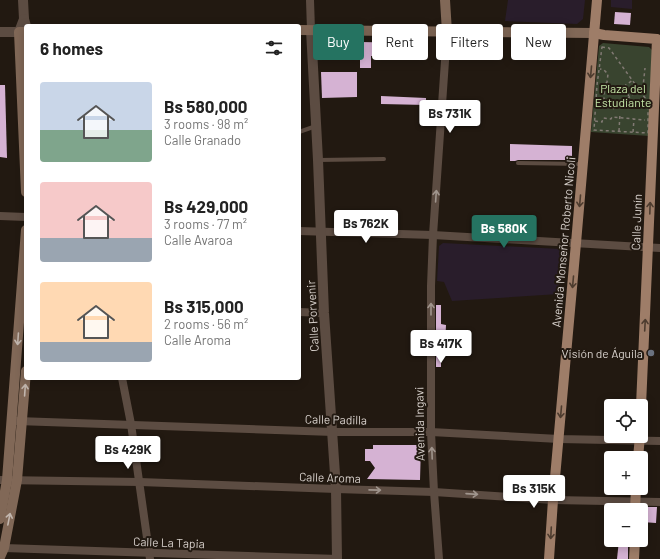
<!DOCTYPE html>
<meta charset="utf-8">
<style>
body{margin:0;font-family:Barlow,sans-serif;background:#f6f6f6;color:#222;height:100vh;display:flex;flex-direction:column;font-size:15px;white-space:nowrap}
*{box-sizing:border-box;margin:0}
p{font-size:13px;color:#767676}
.icon{flex:none;width:22px;height:22px;fill:none;stroke:currentColor;stroke-width:2;stroke-linecap:round;stroke-linejoin:round}
.map{position:relative;flex:1;overflow:hidden}
.side{position:absolute;left:24px;top:24px;width:277px;height:356px;display:flex;flex-direction:column;background:#fff;border-radius:4px;box-shadow:0 2px 10px #0003}
.side>*{flex:none}
.guide{position:absolute;left:313px;top:24px;width:287px;height:36px;display:flex;gap:8px}
.buttons{position:absolute;left:604px;top:399px;display:grid;gap:8px}
.buttons a{display:grid;place-items:center;width:44px;height:44px;border-radius:4px;background:#fff;box-shadow:0 2px 10px #0003;font-size:20px}
.price{position:absolute;translate:-50% -34px;padding:0 9px;border-radius:4px;background:#fff;color:#222;font-size:13px;line-height:26px;filter:drop-shadow(0 1px 2px #0008)}
.price::after{content:'';position:absolute;left:50%;top:24px;width:12px;height:9px;margin-left:-6px;background:inherit;clip-path:polygon(0 0,100% 0,50% 100%)}
.price.current{background:#257361;color:#fff}
ul{padding:0;list-style:none}
li{display:flex;align-items:center;gap:12px;height:100px;padding:0 16px}
li span{display:grid;place-items:center;flex:none;width:112px;height:80px;border-radius:4px;color:#555}
li>.icon{margin-inline-start:auto}
span .icon{width:48px;height:48px;fill:#fffc;stroke-width:1}
li b{font-size:17px}
h2{display:flex;justify-content:space-between;align-items:center;height:48px;padding:0 16px;font-size:17px}
.chip{padding:0 14px;border-radius:4px;background:#fff;box-shadow:0 2px 10px #0003;font-size:14px;line-height:36px}
.chip.current{background:#257361;color:#fff}
.map>svg:first-child{display:block}
</style>
<div class="map">
<svg width="660" height="559" viewBox="0 0 660 559">
<rect width="100%" height="100%" fill="#221911"/>
<!-- education -->
<g fill="#291d2b">
<path d="M508,0H585L583,19L577,24L505,21Z"/>
<path d="M611,0H632V9L611,7Z"/>
<path d="M443,243L561,249L563,251L559,294L452,301L444,282L437,281L439,246Z"/>
</g>
<!-- green -->
<path fill="#39442f" d="M603,43L649,47L652,50L649,136L591,132L599,46Z"/>
<!-- building -->
<g fill="#d5b2d3">
<path d="M615,12L631,13L630,25L614,24Z"/>
<path d="M360,42L415,43V56H371V68H360Z"/>
<path d="M321,72H357V97L322,98Z"/>
<path d="M0,85H5L7,158L0,157Z"/>
<path d="M381,96L426,98V105L381,104Z"/>
<path d="M510,144L572,146V160H518L515,161H510Z"/>
<path d="M436,305H441V324L446,325L445,346H441V367H436Z"/>
<path d="M373,445H421L420,480L367,479L375,468L370,461H365V449H373Z"/>
<path d="M643,507H657L656,523L642,522L643,508Z"/>
<path d="M619,540H628V559H617Z"/>
</g>
<g fill="none" stroke-linecap="round" stroke-linejoin="round">
<!-- path -->
<g stroke="#817973" stroke-width="1.5" stroke-dasharray="3 3" stroke-linecap="butt">
<path d="M602,47L609,48L648,102V133L594,130L597,85Z"/>
<path d="M629,96L623,87L633,80"/>
<path d="M598,102H601L604,100V86L607,82L608,74L604,70L600,69"/>
<path d="M613,109L643,87L645,68"/>
<path d="M595,121L602,122L603,118L611,119L612,117L645,120"/>
<path d="M619,131L620,113"/>
<path d="M633,132L634,119"/>
</g>
<!-- service -->
<g stroke="#5c4c42" stroke-width="4">
<path d="M299,132L316,126"/>
<path d="M319,160L384,159"/>
<path d="M518,163L582,164"/>
</g>
<!-- minor -->
<g stroke="#5c4c42" stroke-width="8">
<path d="M310,0L311,30"/>
<path d="M0,216L26,217"/>
<path d="M299,231L433,235L660,248"/>
<path d="M299,312L324,313"/>
<path d="M122,378L131,424L150,559"/>
<path d="M17,421L333,432H431L559,439L660,441"/>
<path d="M0,480L140,482L336,489L434,492L553,500L660,502"/>
<path d="M0,547L4,548L338,559"/>
<path d="M439,559L434,492L431,432V286L433,235L447,32"/>
</g>
<!-- tertiary -->
<g stroke="#5c4c42" stroke-width="10">
<path d="M23,0L24,19"/>
<path d="M311,30L318,160L324,313L336,489L337,559"/>
<path d="M0,32H19L24,19L26,26"/>
</g>
<!-- secondary -->
<g stroke="#816857" stroke-width="10">
<path d="M445,0L447,32"/>
<path d="M299,30L594,33"/>
<path d="M26,32H19L26,192"/>
<path d="M0,519L7,480L26,230"/>
<path d="M0,557L4,548L17,480L26,371"/>
</g>
<!-- primary -->
<g stroke="#9e7d68" stroke-width="10">
<path d="M594,33L604,35L657,39L641,406"/>
<path d="M638,458L640,436"/>
<path d="M635,510L636,488"/>
<path d="M549,559L553,500L576,243L597,0"/>
<path d="M634,559L635,540"/>
</g>
</g>
<!-- one-way arrows -->
<defs><path id="oneway-shaft" d="M-6 0H5M1.5-3L5.5 0L1.5 3" fill="none" stroke-width="1.6" stroke-linecap="round" stroke-linejoin="round"/></defs>
<g stroke="#4d3c2f">
<use href="#oneway-shaft" transform="translate(591 72) rotate(95)"/>
<use href="#oneway-shaft" transform="translate(580 201) rotate(95)"/>
<use href="#oneway-shaft" transform="translate(650 208) rotate(-88)"/>
<use href="#oneway-shaft" transform="translate(573 282) rotate(95)"/>
<use href="#oneway-shaft" transform="translate(645 325) rotate(-87)"/>
<use href="#oneway-shaft" transform="translate(561 412) rotate(95)"/>
<use href="#oneway-shaft" transform="translate(551 533) rotate(93)"/>
</g>
<g stroke="#a0958d">
<use href="#oneway-shaft" transform="translate(436 196) rotate(-86)"/>
<use href="#oneway-shaft" transform="translate(431 309) rotate(-90)"/>
<use href="#oneway-shaft" transform="translate(432 453) rotate(-92)"/>
<use href="#oneway-shaft" transform="translate(375 490) rotate(1)"/>
<use href="#oneway-shaft" transform="translate(472 494) rotate(4)"/>
</g>
<g stroke="#c2b6ae">
<use href="#oneway-shaft" transform="translate(18 339) rotate(94)"/>
<use href="#oneway-shaft" transform="translate(25 390) rotate(-86)"/>
<use href="#oneway-shaft" transform="translate(9 519) rotate(-79)"/>
</g>
<!-- markers -->
<circle fill="#6b7280" stroke="#221911" stroke-width="1.5" cx="651" cy="353" r="4"/>
<g text-anchor="middle" dominant-baseline="central" stroke-width="4" stroke-linejoin="round" paint-order="stroke">
<!-- park labels -->
<g font-size="12" fill="#c4e6a7" stroke="#221911">
<text x="623" y="88">Plaza del<tspan x="623" dy="14">Estudiante</tspan></text>
</g>
<!-- street labels -->
<g font-size="12" fill="#d7d0cb" stroke="#221911">
<text transform="translate(636 222) rotate(-88)">Calle Junín</text>
<text transform="translate(563 242) rotate(-85)">Avenida Monseñor Roberto Nicoli</text>
<text transform="translate(312 316) rotate(-93)">Calle Porvenir</text>
<text transform="translate(336 419) rotate(1)">Calle Padilla</text>
<text transform="translate(419 424) rotate(-91)">Avenida Ingavi</text>
<text transform="translate(330 477) rotate(2)">Calle Aroma</text>
<text transform="translate(169 542) rotate(2)">Calle La Tapia</text>
</g>
<!-- poi labels -->
<g font-size="12" fill="#d7d0cb" stroke="#221911" text-anchor="end">
<text x="643" y="353">Visión de Águila</text>
</g>
</g>
</svg>
<div class="buttons">
<a><svg class="icon" aria-label="locate" viewBox="0 0 24 24"><circle cx="12" cy="12" r="6"/><path d="M12 2v4M12 18v4M2 12h4M18 12h4"/></svg></a>
<a>+</a>
<a>−</a>
</div>
<b class="price" style="left:450px;top:134px">Bs 731K</b>
<b class="price" style="left:366px;top:244px">Bs 762K</b>
<b class="price current" style="left:504px;top:249px">Bs 580K</b>
<b class="price" style="left:441px;top:364px">Bs 417K</b>
<b class="price" style="left:128px;top:470px">Bs 429K</b>
<b class="price" style="left:534px;top:509px">Bs 315K</b>
<div class="guide">
<a class="chip current">Buy</a>
<a class="chip">Rent</a>
<a class="chip">Filters</a>
<a class="chip">New</a>
</div>
<section class="side">
<h2>6 homes<svg class="icon" aria-label="filters" viewBox="0 0 24 24"><path d="M4 7h16M4 17h16"/><circle cx="9" cy="7" r="2"/><circle cx="15" cy="17" r="2"/></svg></h2>
<ul>
<li><span style="background:linear-gradient(#c9d6e8 60%,#7fa58c 0)"><svg class="icon" aria-label="home" viewBox="0 0 24 24"><path d="M3 11l9-7 9 7M6 9v11h12V9"/></svg></span><div><b>Bs 580,000</b><p>3 rooms · 98 m²</p><p>Calle Granado</p></div></li>
<li><span style="background:linear-gradient(#f6c9c9 70%,#9aa5b1 0)"><svg class="icon" aria-label="home" viewBox="0 0 24 24"><path d="M3 11l9-7 9 7M6 9v11h12V9"/></svg></span><div><b>Bs 429,000</b><p>3 rooms · 77 m²</p><p>Calle Avaroa</p></div></li>
<li><span style="background:linear-gradient(#ffd9b3 75%,#9aa5b1 0)"><svg class="icon" aria-label="home" viewBox="0 0 24 24"><path d="M3 11l9-7 9 7M6 9v11h12V9"/></svg></span><div><b>Bs 315,000</b><p>2 rooms · 56 m²</p><p>Calle Aroma</p></div></li>
</ul>
</section>
</div>
